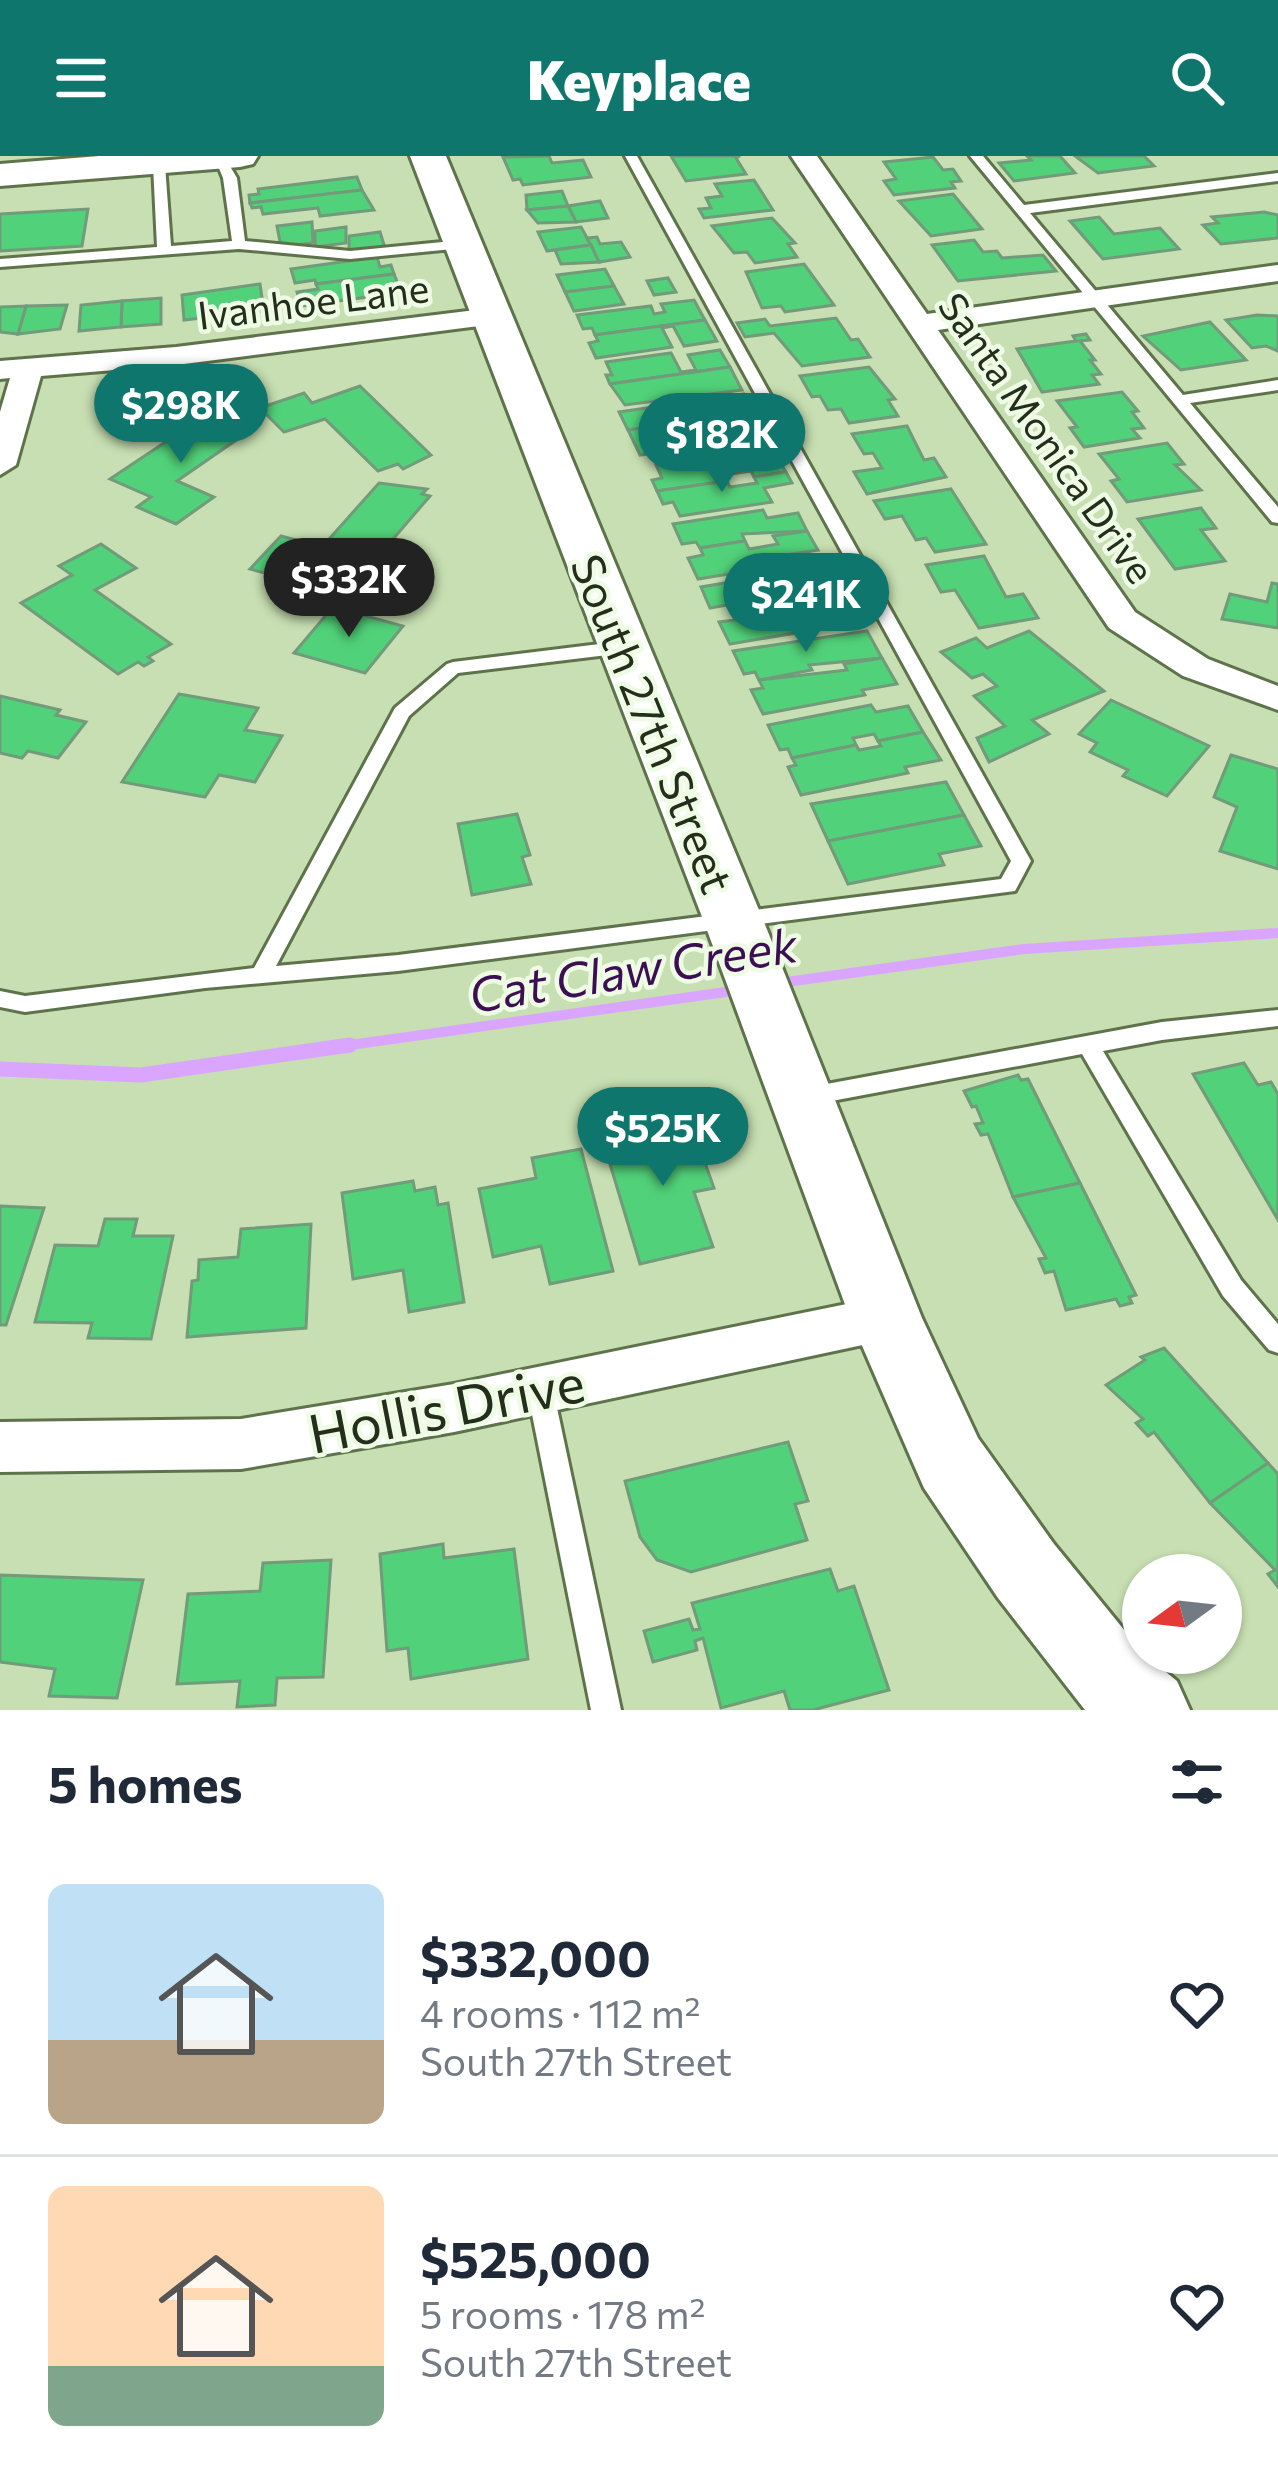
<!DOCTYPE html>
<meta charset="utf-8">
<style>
body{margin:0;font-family:Commissioner,sans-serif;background:#f6f6f7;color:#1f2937;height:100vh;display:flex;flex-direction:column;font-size:45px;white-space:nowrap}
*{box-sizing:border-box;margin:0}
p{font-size:39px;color:#747a83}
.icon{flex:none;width:66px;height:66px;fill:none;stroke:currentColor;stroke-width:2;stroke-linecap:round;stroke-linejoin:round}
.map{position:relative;height:1554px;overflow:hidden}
.panel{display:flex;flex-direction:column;background:#fff;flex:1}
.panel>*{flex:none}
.needle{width:78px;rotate:255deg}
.fabs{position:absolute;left:1122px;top:1398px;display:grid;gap:24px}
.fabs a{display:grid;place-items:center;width:120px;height:120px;border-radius:50%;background:#fff;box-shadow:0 3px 9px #0004;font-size:60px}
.price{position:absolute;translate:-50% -102px;padding:0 27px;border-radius:42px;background:#0f766e;color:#fff;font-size:39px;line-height:78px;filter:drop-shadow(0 3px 6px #0008)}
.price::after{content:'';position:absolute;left:50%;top:72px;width:36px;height:27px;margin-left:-18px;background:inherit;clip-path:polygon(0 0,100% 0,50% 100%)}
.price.current{background:#222;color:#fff}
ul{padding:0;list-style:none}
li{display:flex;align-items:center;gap:36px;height:300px;padding:0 48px}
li+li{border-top:3px solid #e0e1e3}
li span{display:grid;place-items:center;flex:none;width:336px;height:240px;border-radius:18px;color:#555}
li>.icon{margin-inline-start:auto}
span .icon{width:144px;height:144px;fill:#fffc;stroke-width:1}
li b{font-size:51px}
h2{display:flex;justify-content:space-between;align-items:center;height:144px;padding:0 48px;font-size:51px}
header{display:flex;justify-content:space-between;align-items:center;height:156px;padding:0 48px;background:#0f766e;color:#fff;font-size:54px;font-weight:800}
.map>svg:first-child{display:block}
</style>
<header><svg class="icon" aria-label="menu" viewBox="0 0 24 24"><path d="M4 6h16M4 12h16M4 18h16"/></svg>Keyplace<svg class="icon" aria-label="search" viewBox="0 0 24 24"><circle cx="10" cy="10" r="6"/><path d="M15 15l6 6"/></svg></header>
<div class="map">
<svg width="1278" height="1554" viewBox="0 0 1278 1554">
<rect width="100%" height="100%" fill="#c7dfb2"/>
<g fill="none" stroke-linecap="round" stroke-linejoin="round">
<!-- stream-far1 -->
<g stroke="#daa5ff" stroke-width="10">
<path d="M772,828L1024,793L1278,777"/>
<path d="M329,892L740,834"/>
</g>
<!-- stream -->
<path stroke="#daa5ff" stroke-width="15" d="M0,913L141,919L350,889"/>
</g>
<!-- building -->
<g fill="#51d179" stroke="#729b7b" stroke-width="3">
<path d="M549,0L552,7L583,4L591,21L523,29L520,23L513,24L503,1Z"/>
<path d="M671,0H740L736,2L746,18L686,25Z"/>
<path d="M1027,0H1060L1075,17L1014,25L999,7L1031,4Z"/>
<path d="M1075,0H1144L1154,10L1098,17Z"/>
<path d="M933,1L943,14L953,13L961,25L951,26L955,32L894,39L884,25L896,23L884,6Z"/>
<path d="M357,21L362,34L250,47L249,39L259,38L258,33Z"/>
<path d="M754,24L773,54L704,62L699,53L711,52L706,42L722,40L715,28Z"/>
<path d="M362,34L374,54L320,60L318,52L263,58L261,51L252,52L250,47Z"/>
<path d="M562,35L568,50L527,54L526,39Z"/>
<path d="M953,38L982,73L931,80L899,45Z"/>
<path d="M600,45L608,62L576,66L568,50Z"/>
<path d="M568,50L576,66L538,67L527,54Z"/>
<path d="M88,53L82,90L0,95V58Z"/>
<path d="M1264,56L1278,59V82L1221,88L1203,69L1218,67L1212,61Z"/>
<path d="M1099,61L1114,78L1160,72L1179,93L1103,103L1070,65Z"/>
<path d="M772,62L795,87L788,88L797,101L755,107L747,96L734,97L712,70Z"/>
<path d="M312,66L313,87L286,90L280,86L277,70Z"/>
<path d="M346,71V87L315,91V75Z"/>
<path d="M581,71L591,89L547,95L538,76Z"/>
<path d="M380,76L385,92L349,97V80Z"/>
<path d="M597,81L600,88L621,86L630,101L599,106L587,82Z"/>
<path d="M974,84L983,96L997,95L1002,102L1043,99L1056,115L958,125L932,89Z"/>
<path d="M591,89L599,106L561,108L555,94Z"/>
<path d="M377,101L380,111L391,109L394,118L316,128L315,124L295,127L291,113Z"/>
<path d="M804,108L834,149L785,156L781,150L762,152L746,116Z"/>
<path d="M605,113L614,130L565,136L557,119Z"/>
<path d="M394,118L398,128L387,130L390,138L301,150L297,136L318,133L316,128Z"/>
<path d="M668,122L676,136L654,139L647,125Z"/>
<path d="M260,128L264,155L184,164L182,139Z"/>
<path d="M614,130L624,148L574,155L565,136Z"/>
<path d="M161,142V168L121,171L122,145Z"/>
<path d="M694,144L705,164L595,179L592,172L583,173L577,159L651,150L654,158L665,156L661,148Z"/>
<path d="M122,145L121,171L79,175L81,149Z"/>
<path d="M67,149L60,173L18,178L26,150Z"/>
<path d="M26,150L18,178L0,176V151Z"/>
<path d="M1257,159L1278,160V195L1266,190L1252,192L1226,164Z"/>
<path d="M836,162L851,184L858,183L870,201L802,210L774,177L745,181L737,167L765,163L770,170Z"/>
<path d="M705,164L717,185L684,190L673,170L662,172L672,191L596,202L589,187L598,185L595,179Z"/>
<path d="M1210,166L1246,204L1181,214L1143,180Z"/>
<path d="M1086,178L1090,184L1080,185L1095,204H1090L1101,218L1092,219L1099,228L1042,236L1017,193L1076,185L1073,180Z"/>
<path d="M720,194L730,211L610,228L606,219H612L606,206L671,197L681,216L696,214L688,199Z"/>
<path d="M730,211L742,234L625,249L610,228Z"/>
<path d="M869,211L895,243L888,244L898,260L849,267L841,253L828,254L820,240L812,241L800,220Z"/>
<path d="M360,230L431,299L403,313L398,308L378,315L325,263L284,276L260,252L304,237L312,247Z"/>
<path d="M1122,236L1138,255L1132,256L1144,272L1132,273L1140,282L1084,291L1070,272L1077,271L1057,245Z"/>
<path d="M744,238L754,255L628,274L619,256Z"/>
<path d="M212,255L229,261L236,256L246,260L239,265L255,271L177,325L214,341L176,368L137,351L151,341L110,323Z"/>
<path d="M754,255L760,267L705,273L712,289L640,299L628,274Z"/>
<path d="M907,270L924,304L934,302L946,321L867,338L854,316L882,312L873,297L864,298L852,278Z"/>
<path d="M1167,287L1184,308L1175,309L1201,334L1127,346L1111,325L1119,323L1099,298Z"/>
<path d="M745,296L752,310L780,306L786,316L754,321L751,315L724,319L727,325L657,335L652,324L662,322L656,309Z"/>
<path d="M786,316L792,327L764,332L772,346L680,360L673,346L663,348L657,335L727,325L730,331L757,327L754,321Z"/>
<path d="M379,327L427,333L422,338L430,340L357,425L310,412L298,426L250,413L281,380L322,391Z"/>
<path d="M951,333L986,388L935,396L926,382L916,384L902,360L885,363L874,345Z"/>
<path d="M1201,352L1216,372L1201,374L1225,405L1175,413L1138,363Z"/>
<path d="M763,354L767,362L798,357L807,375L742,378L745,385L700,392L696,386L682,388L673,368Z"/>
<path d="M807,375L818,394L786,399L791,408L698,423L688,402L703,399L700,392L745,385L749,393L778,388L773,380Z"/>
<path d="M101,388L136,412L95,434L171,488L148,501L153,505L144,510L138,506L118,518L21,447L72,419L59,410Z"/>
<path d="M984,400L1006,441L1023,438L1038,462L979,472L955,434L941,436L926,409Z"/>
<path d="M794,415L798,423L827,418L838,438L806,443L802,437L773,441L776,448L731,456L727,449L710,452L701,431Z"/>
<path d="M1272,427L1278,428V472L1222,463L1230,438L1267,446Z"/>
<path d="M838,438L850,459L821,464L825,472L730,488L719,466L735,464L731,456L776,448L781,456L810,451L806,443Z"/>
<path d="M333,451L403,470L365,517L294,497Z"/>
<path d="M867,475L882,502L809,509L812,514L759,524L755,516L744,518L733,495Z"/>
<path d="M1029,475L1104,535L1032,564L1049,578L989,606L977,582L1005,570L974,540L997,530L983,518L972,522L941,496L976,482L987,492Z"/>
<path d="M882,502L897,528L862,534L865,539L763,558L751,534L763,532L759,524L847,514L844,508Z"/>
<path d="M179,538L258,552L245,574L282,580L255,626L219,619L205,641L122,626Z"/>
<path d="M0,540L60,554L56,559L86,566L58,602L28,595L22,602L0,597Z"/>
<path d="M1111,544L1209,590L1167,640L1123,620L1128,614L1090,596L1097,587L1079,578Z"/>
<path d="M871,549L876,556L908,550L923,576L878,585L874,578L853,582L856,589L792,602L788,593L780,594L768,569Z"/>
<path d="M923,576L941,604L905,611L908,617L801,639L788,611L796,609L792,602L856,589L859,594L881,590L878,585Z"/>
<path d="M1231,599L1278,613V713L1220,695L1237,651L1214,641Z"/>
<path d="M946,626L964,659L828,685L811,648Z"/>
<path d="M517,658L530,699L522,701L531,728L472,739L458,668Z"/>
<path d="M964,659L981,690L939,698L944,709L848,728L828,685Z"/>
<path d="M1244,907L1258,929L1271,926L1278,938V1064L1193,918Z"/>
<path d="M1018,919L1021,924L1028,923L1080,1027L1013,1041L988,978L981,979L975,968L983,967L976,950L972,951L964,935Z"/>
<path d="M687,956L714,1032L694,1036L713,1091L640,1108L610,1008L614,1007L610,993L642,986L636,967Z"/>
<path d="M581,993L613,1115L550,1128L541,1090L493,1101L479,1033L536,1022L532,1002Z"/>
<path d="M413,1025L415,1035L435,1031L438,1049L448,1047L464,1146L409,1156L403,1114L353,1123L342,1037Z"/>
<path d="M1080,1027L1136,1139L1129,1141L1132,1147L1120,1150L1116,1143L1066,1154L1054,1115L1045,1117L1039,1103L1046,1102L1013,1041Z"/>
<path d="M0,1050L44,1052L6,1169H0Z"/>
<path d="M105,1063H137L133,1080H173L151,1183L88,1182L92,1167L35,1166L55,1089L98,1090Z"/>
<path d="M311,1068L306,1172L187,1181L192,1125L198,1124L199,1104L238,1101L241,1073Z"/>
<path d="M1164,1192L1268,1307L1210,1347L1154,1276L1148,1280L1136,1267L1143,1263L1106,1229L1145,1204L1141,1201Z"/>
<path d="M788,1286L808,1345L795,1348L807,1384L691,1416L657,1404L640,1381L625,1325Z"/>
<path d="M1268,1307L1278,1318V1431L1268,1418L1275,1414L1210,1347Z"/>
<path d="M443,1388L444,1402L514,1393L528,1503L411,1523L408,1492L387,1495L380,1398Z"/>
<path d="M331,1404L323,1521L277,1522L275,1549L237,1551L240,1525L177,1528L188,1438L260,1435L263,1407Z"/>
<path d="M830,1413L838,1435L854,1430L889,1534L813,1554H790L784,1535L721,1552L703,1482L695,1485L697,1494L653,1506L644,1475L689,1463L693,1474L700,1473L692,1447Z"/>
<path d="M0,1419L143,1424L117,1542L49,1540L55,1513L0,1506Z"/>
</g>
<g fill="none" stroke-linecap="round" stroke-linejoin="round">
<defs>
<g id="lane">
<path d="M214,0H224L237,22L245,85L350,95L463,84L470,88L463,92L350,103L239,93L0,111V103L157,91L153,9L159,5L165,9L171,90L232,85L223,22Z"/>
<path d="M625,0H637L1031,705L1015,735L398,815L205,832L25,856L0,851V835L25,840L254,812L395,552L447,508L453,506L624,485L633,491L624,497L458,517L409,560L276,810L398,799L1001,723L1011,705Z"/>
<path d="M970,0H983L1024,49L1278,17V25L1030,57L1183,239L1278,224V234L1190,247L1278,351V367L1272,366Z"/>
<path d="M1278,854V870L1162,884L1103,895L1241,1124L1278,1168V1197L1269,1194L1223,1140L1082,898L805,950L797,947L794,941L797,935L805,932L1162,866Z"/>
<path d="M540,1221L549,1225L553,1233L621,1554H591L527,1233L531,1225Z"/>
</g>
<g id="street">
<path d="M791,0H817L927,158L1278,109V125L938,174L1135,456L1208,503L1278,530V554L1183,520L1109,472Z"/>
<path d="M492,152L507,161L502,167L176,209L41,220L16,309L0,319V256L10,222L0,223V205L176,191Z"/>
<path d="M886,1140L904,1146L911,1162L904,1178L886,1184L454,1276L241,1313L0,1316V1266L241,1263L454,1228Z"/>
</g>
<g id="secondary">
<path d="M99,0H258L253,8L240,11L0,30V8Z"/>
<path d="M410,0H446L764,766L922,1162L978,1282L1054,1388L1143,1497L1177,1525L1190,1554H1085L998,1442L924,1332L913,1307L850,1162L704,766Z"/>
</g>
</defs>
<!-- lane casing -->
<use href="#lane" stroke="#5e734b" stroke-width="6"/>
<!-- street casing -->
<use href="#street" stroke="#5e734b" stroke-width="6"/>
<!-- secondary casing -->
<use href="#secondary" stroke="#5e734b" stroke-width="6"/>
<!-- lane -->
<use href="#lane" fill="#fff" fill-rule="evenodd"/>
<!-- street -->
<use href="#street" fill="#fff" fill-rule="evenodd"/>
<!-- secondary -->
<use href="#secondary" fill="#fff" fill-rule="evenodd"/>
</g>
<g text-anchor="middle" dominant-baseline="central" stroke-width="9" stroke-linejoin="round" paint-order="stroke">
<!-- far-street labels -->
<g font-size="39" fill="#242e1c" stroke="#effce5">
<text transform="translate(313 144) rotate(-7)">Ivanhoe Lane</text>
<text transform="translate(1048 281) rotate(55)">Santa Monica Drive</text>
</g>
<!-- street labels -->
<g font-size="45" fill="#242e1c" stroke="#effce5">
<text transform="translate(654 567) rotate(68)">South 27th Street</text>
</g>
<!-- water labels -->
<g font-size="48" font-style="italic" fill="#3c0e53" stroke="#effce5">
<text transform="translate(633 812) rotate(-9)">Cat Claw Creek</text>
</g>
<!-- near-street labels -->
<g font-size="54" fill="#242e1c" stroke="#effce5">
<text transform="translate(446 1250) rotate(-11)">Hollis Drive</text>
</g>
</g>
</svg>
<div class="fabs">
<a><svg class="needle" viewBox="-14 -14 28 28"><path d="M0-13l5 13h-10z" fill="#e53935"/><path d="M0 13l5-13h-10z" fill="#747a83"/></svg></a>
</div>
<b class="price" style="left:181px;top:310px">$298K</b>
<b class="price" style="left:722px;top:339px">$182K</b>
<b class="price current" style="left:349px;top:484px">$332K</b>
<b class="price" style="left:806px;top:499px">$241K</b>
<b class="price" style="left:663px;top:1033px">$525K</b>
</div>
<section class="panel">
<h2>5 homes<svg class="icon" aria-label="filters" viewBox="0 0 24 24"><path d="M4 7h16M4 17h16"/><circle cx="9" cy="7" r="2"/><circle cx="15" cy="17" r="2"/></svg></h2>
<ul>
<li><span style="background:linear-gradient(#bfe0f5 65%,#b9a48a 0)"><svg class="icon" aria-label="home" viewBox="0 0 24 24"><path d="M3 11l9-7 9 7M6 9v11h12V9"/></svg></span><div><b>$332,000</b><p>4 rooms · 112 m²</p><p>South 27th Street</p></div><svg class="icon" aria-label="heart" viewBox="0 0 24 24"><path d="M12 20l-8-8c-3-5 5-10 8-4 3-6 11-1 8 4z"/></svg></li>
<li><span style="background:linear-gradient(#ffd9b3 75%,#7fa58c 0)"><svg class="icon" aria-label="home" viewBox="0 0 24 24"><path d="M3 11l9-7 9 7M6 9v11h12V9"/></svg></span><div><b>$525,000</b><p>5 rooms · 178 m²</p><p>South 27th Street</p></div><svg class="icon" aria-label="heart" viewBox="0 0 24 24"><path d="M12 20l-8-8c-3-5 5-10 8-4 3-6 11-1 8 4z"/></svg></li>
</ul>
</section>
